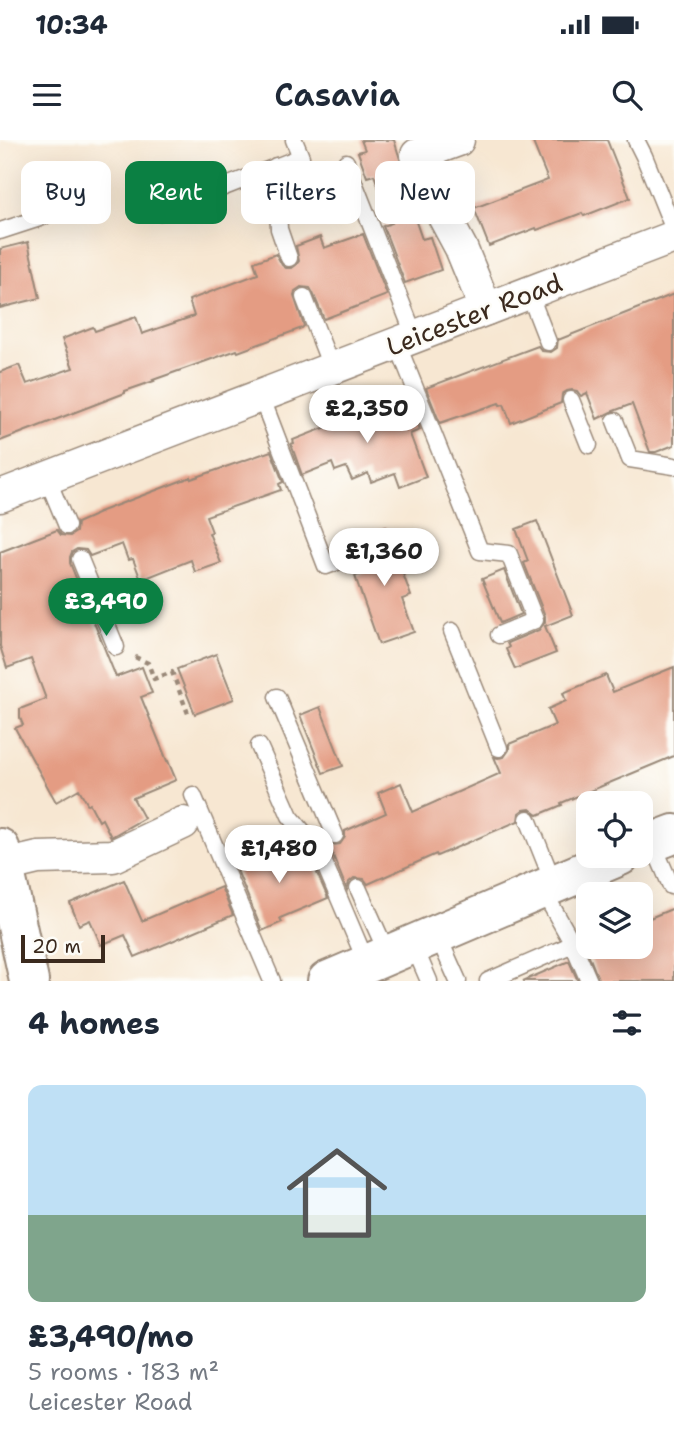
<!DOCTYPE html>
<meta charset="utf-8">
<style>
body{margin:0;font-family:"Shantell Sans",sans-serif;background:#f6f6f7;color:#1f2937;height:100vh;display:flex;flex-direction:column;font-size:26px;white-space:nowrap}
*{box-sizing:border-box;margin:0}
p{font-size:23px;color:#747a83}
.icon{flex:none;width:38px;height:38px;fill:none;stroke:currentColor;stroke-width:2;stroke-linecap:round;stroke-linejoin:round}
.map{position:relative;height:841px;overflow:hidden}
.drawer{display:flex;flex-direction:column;background:#fff;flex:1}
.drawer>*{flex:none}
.top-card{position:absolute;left:21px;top:21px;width:634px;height:63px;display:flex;gap:14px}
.tools{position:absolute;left:576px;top:651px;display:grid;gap:14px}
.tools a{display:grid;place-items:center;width:77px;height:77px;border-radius:14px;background:#fff;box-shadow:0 7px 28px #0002;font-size:35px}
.scale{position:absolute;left:21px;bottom:18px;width:84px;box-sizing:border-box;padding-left:7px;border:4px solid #3b2a1e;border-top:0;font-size:19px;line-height:24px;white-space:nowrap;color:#3b2a1e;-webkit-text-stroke:5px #fdfcf7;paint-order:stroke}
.price{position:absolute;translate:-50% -60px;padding:0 16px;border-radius:24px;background:#fff;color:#222;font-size:23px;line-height:46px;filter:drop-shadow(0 2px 4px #0008)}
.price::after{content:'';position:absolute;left:50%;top:42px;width:21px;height:16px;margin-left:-10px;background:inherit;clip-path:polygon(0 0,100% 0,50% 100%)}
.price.selected{background:#0b8043;color:#fff}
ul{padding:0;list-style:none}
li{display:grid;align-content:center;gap:14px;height:371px;padding:0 28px}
li span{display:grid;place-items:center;height:217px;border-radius:14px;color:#555}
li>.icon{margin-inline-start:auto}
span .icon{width:126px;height:126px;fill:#fffc;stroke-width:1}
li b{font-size:30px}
h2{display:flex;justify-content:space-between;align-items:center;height:84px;padding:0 28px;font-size:30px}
.pill{padding:0 24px;border-radius:14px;background:#fff;box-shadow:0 7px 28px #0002;font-size:24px;line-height:63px}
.pill.selected{background:#0b8043;color:#fff}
.status{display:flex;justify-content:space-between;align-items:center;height:49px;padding:0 35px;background:#fff;direction:ltr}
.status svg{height:19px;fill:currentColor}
header{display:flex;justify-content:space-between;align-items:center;height:91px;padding:0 28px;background:#fff;font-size:32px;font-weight:600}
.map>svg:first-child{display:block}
</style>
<div class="status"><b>10:34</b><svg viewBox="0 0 49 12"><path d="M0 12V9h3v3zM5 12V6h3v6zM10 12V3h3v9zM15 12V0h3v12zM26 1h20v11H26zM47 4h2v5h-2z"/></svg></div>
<header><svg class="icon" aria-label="menu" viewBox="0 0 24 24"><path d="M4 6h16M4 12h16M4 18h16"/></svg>Casavia<svg class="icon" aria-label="search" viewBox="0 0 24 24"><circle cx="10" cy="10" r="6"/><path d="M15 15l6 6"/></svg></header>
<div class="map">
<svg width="674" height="841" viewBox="0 0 674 841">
<rect width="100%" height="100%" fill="#fdfcf7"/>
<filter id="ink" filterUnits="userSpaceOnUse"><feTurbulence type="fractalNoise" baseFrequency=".0143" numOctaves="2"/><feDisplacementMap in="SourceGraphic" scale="14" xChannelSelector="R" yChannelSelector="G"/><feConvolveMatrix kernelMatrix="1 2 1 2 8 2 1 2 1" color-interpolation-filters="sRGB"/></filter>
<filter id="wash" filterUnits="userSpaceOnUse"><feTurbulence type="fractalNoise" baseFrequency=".00686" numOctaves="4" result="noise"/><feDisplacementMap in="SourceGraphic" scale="28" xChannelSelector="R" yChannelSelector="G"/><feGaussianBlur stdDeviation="1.57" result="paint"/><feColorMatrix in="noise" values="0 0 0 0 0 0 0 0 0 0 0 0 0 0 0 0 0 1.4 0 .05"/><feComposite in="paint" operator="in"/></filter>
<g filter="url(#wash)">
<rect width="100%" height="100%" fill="#f7e7d2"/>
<g id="blocks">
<!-- building -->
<g fill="#e49c83">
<path d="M361,0H394L411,54L407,56L422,99L430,97L441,130L405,143L383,86L392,83L374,35L367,37L358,12L365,10Z"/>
<path d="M532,0H607L630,58L584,76L582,73L537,90L536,88L489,106L474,68L548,40Z"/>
<path d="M363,94L387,155L324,179L313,153L310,148L301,147L295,151L294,156L304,186L302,188L238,212L237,210L153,240L154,241L125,251V253L0,301V232L19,225L27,244L73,228L62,199L93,187L95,191L136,177L142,194L194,176L189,160L258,134L254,122L276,114L282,125L286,128H292L296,125L299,121L296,106L299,105L320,97L324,108Z"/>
<path d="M28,102L40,158L0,168V109Z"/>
<path d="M674,154V305L656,312H650L632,264L611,272L597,279L587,253L581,256L577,251L572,250L567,251L562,254L561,263L511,283L504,264L500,265L499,263L440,283L426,248L538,206L542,211L551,212L557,208L558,198V200Z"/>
<path d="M407,256L420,290L410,294L426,337L400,347L395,333L371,342L368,333L352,340L346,327L335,331L332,323L302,335L291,304L294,303L293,300L352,277V275L399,257L400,258Z"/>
<path d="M271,311L283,342L279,344L281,350L206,376L212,392L209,393L221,423L195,432L191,420L141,440L133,419L128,420L122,404L90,416L86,410L77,409L72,412L70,417V423L116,537L142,527L152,553L141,557L167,621H168L176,640L133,658L144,678L111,697L102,679L99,681L90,664L88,665L79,649L56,662L15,588L23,585L20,578V569L46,559L31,519L7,528L0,506V412L57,390L61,395L70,396L76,392L77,383L100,373L99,372L191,337V339Z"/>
<path d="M537,381L573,475L545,486L556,513L515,529L506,509L509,507L507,503L539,490L545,482V476L524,423L528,421L516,389Z"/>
<path d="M386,387L411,456L402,459L414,492L379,504L355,436L369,431L366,421L368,416V411L365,406L359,404L357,397Z"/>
<path d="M504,430L521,474L500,483L482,439Z"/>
<path d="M216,514L234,559L195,574L177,529Z"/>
<path d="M674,527V616L561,663L562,665L538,675L530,669L523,670L519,673L518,681L437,716L436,714L368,744L364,739L354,738L349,742L347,750L328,703L333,705L340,704L345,697V691L386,673L378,653L401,643L413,672L501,633L494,617L498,618L504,617L509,610V604L555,585L548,569L566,561L563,553L606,535L613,552Z"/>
<path d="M320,567L343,626L323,633L300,575Z"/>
<path d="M279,705L287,724L309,715L328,758L280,778L282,782L262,791L234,723Z"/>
<path d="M124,740L142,781L221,747L233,775L135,817L125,795L101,805L90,780L79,785L70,763Z"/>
<path d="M674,768V841H599L588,813L604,807H640V782Z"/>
<path d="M569,821L578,841H523Z"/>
</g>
</g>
</g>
<g filter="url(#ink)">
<use href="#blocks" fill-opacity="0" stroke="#998878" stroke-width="2"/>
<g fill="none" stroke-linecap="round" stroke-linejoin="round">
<defs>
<g id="service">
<path d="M636,0L644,16L674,90"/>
<path d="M346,22L415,197"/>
<path d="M276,26L279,89L289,118"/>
<path d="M160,72L301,17L294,0"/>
<path d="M0,91L43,77"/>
<path d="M529,153L548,202"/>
<path d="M304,157L332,229"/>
<path d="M397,203L480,411L509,414L535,480L499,495"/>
<path d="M261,256L326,426L358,414"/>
<path d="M571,260L589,305"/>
<path d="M615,281L630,319L674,326"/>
<path d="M47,338L67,386"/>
<path d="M80,419L116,507"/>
<path d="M452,491L499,608"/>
<path d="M277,557L335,695"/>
<path d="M259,606L290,676L319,711L367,824"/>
<path d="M193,655L272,841"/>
<path d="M528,679L554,744"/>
<path d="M652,702L671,746L674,745"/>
<path d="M358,748L388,815"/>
<path d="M542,749L573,804L589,841"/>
<path d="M437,794L458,841"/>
<path d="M413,804L429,841"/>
<path d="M488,841L573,804"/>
</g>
<g id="minor">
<path d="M458,0L417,15L427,45L461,108L486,169"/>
<path d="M0,356L674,97"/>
<path d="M4,726L38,718L113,716L183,683"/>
</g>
<path id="tertiary" d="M0,708L29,841"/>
<g id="primary">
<path d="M640,707L674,694"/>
<path d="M327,841L620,716"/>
</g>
</defs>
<!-- service casing -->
<use href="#service" stroke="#998878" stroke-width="19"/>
<!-- minor casing -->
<use href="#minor" stroke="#998878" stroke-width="35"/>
<!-- tertiary casing -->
<use href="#tertiary" stroke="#998878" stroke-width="42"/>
<!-- primary casing -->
<use href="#primary" stroke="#998878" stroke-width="42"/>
<!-- path -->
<path stroke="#998878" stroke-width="4.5" stroke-dasharray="5 5" stroke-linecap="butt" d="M135,517L148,523L154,539L172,532L189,576"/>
<!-- service -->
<use href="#service" stroke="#fff" stroke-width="16"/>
<!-- minor -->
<use href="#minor" stroke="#fff" stroke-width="32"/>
<!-- tertiary -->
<use href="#tertiary" stroke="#fff" stroke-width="38"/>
<!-- primary -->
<use href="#primary" stroke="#fff" stroke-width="38"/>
</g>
</g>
<g text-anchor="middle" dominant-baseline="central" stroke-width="5" stroke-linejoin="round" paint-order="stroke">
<!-- street labels -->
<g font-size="26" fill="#3b2a1e" stroke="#fdfcf7">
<text transform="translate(474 174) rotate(-21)">Leicester Road</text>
</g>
</g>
</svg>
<div class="tools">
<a><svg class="icon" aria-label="locate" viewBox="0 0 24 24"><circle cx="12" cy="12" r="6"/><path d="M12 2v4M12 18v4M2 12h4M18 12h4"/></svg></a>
<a><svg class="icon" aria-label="layers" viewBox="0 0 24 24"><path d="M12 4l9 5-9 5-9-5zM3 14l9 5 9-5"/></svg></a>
</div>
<div class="scale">20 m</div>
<b class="price" style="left:367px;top:305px">£2,350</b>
<b class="price" style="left:384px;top:448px">£1,360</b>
<b class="price selected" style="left:106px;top:498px">£3,490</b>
<b class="price" style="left:279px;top:745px">£1,480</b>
<div class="top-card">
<a class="pill">Buy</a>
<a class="pill selected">Rent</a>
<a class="pill">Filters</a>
<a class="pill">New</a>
</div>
</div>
<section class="drawer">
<h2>4 homes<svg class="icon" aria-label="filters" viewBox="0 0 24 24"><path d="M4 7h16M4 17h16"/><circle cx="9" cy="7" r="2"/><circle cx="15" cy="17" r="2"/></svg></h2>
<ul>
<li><span style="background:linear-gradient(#bfe0f5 60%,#7fa58c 0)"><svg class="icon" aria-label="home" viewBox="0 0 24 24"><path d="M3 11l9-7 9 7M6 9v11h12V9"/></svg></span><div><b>£3,490/mo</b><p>5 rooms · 183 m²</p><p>Leicester Road</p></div></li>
</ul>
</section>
